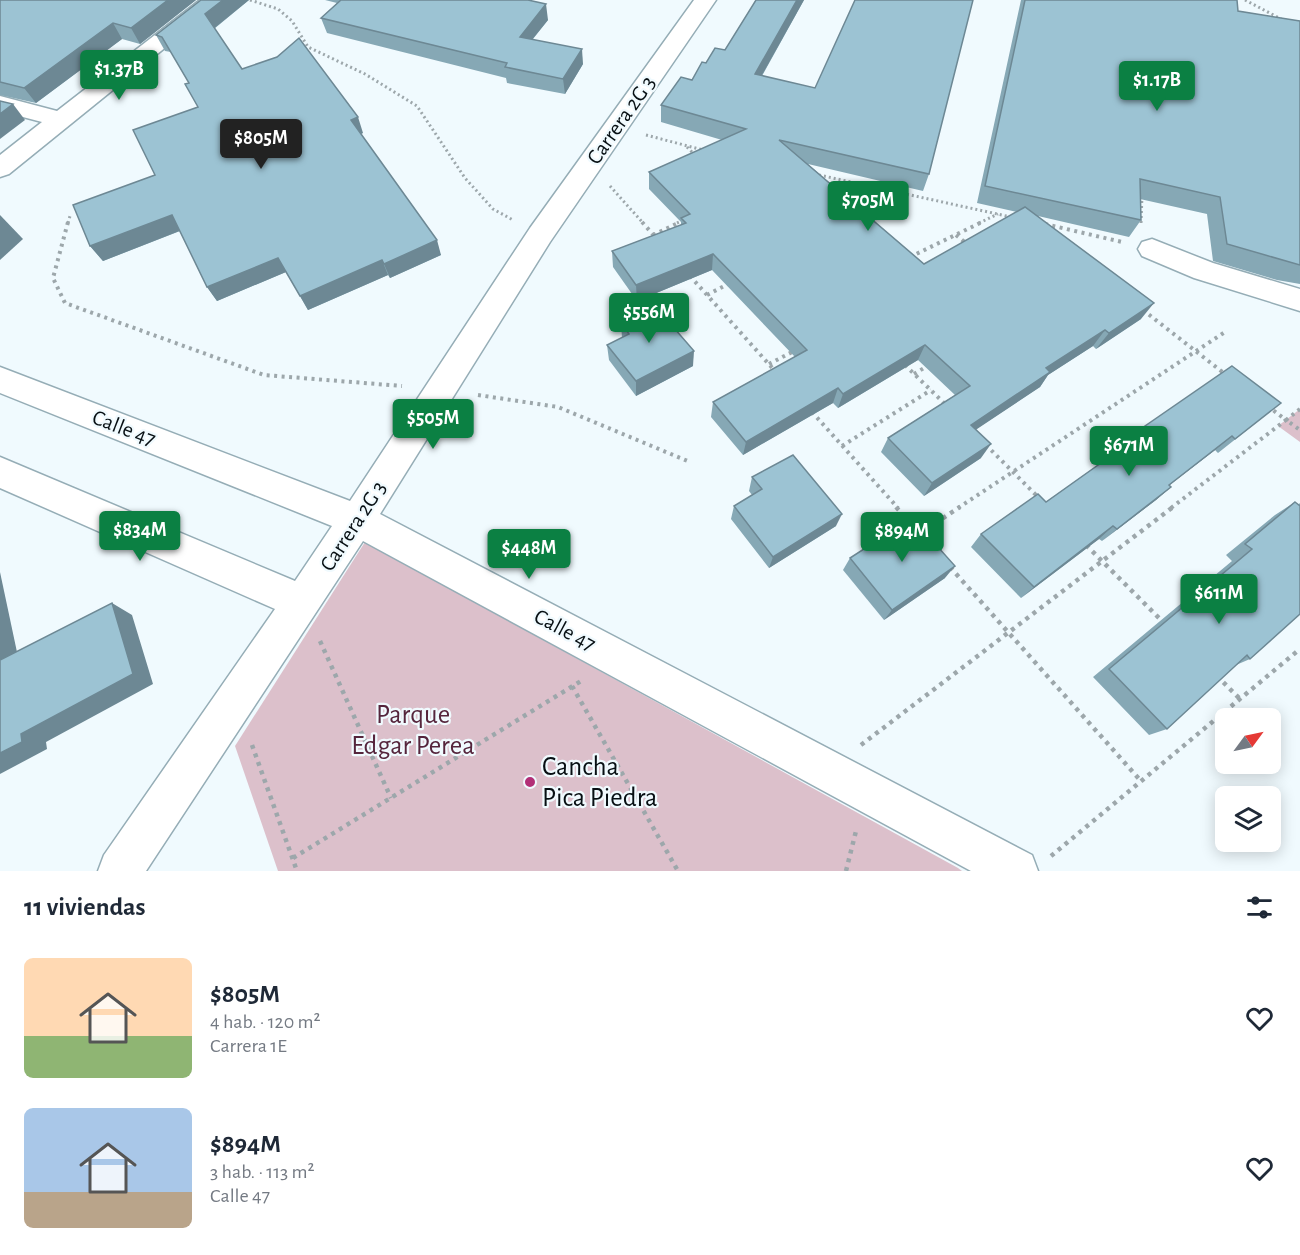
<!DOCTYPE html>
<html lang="es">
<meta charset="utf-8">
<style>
body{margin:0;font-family:"Alegreya Sans",sans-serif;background:#f2f2f3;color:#1f2937;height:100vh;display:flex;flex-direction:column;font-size:22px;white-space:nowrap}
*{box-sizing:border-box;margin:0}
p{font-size:20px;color:#747a83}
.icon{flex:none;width:33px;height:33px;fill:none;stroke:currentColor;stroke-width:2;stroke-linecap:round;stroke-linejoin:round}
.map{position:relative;height:871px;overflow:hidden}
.panel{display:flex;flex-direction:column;background:#fff;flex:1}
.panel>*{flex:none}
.needle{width:39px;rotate:57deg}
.buttons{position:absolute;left:1215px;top:708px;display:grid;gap:12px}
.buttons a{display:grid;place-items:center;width:66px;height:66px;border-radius:9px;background:#fff;box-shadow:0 3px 15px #0003;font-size:30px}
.price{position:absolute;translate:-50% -51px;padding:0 14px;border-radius:6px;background:#0b8043;color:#fff;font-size:20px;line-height:39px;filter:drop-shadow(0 2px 3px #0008)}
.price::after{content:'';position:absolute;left:50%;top:36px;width:18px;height:14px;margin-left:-9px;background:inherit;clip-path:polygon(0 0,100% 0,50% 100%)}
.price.selected{background:#222;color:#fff}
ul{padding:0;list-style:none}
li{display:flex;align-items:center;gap:18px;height:150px;padding:0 24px}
li span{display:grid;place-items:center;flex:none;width:168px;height:120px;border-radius:9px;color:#555}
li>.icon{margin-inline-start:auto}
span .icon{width:72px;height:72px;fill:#fffc;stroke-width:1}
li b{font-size:26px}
h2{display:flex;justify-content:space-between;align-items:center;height:72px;padding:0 24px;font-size:26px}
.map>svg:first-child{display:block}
</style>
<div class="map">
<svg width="1300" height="871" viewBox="0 0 1300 871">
<rect width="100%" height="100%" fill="#f0fafe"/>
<!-- green -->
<g fill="#dcc0cb">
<path d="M1300,409V442L1278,426Z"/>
<path d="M365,542L958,868L962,871H278L235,746Z"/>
</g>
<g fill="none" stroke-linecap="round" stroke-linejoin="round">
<defs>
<g id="minor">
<path d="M200,0H224L9,174L0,177V155L42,122L0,111V96L57,111Z"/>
<path d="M694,0H716L550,242L380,514L1032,855L1038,871H971L363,541L146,871H98L104,855L275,609L0,488V457L295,581L332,526L0,393V367L350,501L530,228Z"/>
<path d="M1152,239L1213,263L1300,289V311L1194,278L1142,256L1138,249L1142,242Z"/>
</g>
</defs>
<!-- minor casing -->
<use href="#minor" stroke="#95adb6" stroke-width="3"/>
<!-- path-far2 -->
<g stroke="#9da7ab" stroke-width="3" stroke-dasharray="2 3" stroke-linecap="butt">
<path d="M250,0L278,9L292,21L308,47L365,74L417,106L465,178L493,209L513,220"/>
<path d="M1245,0L1281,19"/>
<path d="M646,135L703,150"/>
<path d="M687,147L696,156"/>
<path d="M819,175L1011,217"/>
<path d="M610,186L643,223"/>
<path d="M854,209L891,192"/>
<path d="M68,223L70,216"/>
<path d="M677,223L684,220"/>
<path d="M979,223L998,214"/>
<path d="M1141,223L1142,195"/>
</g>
<!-- path-far1 -->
<g stroke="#9da7ab" stroke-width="4" stroke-dasharray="3 4.5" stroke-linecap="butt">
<path d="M68,222L53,278L65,303L264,375L402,386"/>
<path d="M642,222L657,239"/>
<path d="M1045,224L1122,242"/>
<path d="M653,235L680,222"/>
<path d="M956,235L967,244"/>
<path d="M910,257L982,222"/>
<path d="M690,276L775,371"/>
<path d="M707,295L730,283"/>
<path d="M1143,310L1225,374"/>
<path d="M769,364L794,351"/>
<path d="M905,365L947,406"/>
<path d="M914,374L929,365"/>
<path d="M478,395L558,407L690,462"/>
<path d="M1300,409L1286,420L1300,430"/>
<path d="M812,412L898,508"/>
<path d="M986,445L1038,497"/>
<path d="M842,446L931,390"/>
<path d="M958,508L1225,332"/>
<path d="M1171,508L1286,420L1269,407"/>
</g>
<!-- path -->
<g stroke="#9da7ab" stroke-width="4.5" stroke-dasharray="4 5" stroke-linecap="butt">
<path d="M896,507L911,523"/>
<path d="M920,533L960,507"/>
<path d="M1086,545L1163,622"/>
<path d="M950,567L1141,781"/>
<path d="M320,641L391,798"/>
<path d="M1217,676L1240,699"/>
<path d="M572,686L678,871"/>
<path d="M252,745L297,871"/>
<path d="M861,745L1173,507"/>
<path d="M1051,856L1300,649"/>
<path d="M293,858L581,681"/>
<path d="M846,871L856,831"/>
</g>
<!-- minor -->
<use href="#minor" fill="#fff" fill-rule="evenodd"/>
</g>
<!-- wall -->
<g fill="#86a8b5">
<path d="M0,0H196L140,44L122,39L36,103L0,95Z"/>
<path d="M201,0H249L214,29L242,69L363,133L361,134L441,255L390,278L388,275L308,310L286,272L217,301L207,287L180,231L103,261L90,246L155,175L198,107L189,83L171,52L165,51L156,35Z"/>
<path d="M325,0H528L548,20L533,39L583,64L565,94L507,83L506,78L327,33L321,18L337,3Z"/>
<path d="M756,0H804L762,76L929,174L923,191L808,164L924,264L1017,212L977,203L1021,0H1237L1238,11L1300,21V284L1277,280L1213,261L1207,214L1140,199L1141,220L1129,237L1038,216L1141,319L1096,349L1093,346L1048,375L1040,387L976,429L981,458L924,496L881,452L888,438L955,395L918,360L838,408L833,403L743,455L711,417L713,402L795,357L712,270L637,301L613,267L612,251L681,225V222L649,189V172L722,140L661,122V105L692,80L706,63L725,50Z"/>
<path d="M621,323L693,366L636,396L609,360L607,345L622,338Z"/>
<path d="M1281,403L1218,453L1215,450L1169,485L1171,487L1156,500L1102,541L1099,539L1021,598L971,547L981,534L1046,502L1119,450L1118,449L1132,435Z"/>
<path d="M752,477L836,526L769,568L731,519L734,506L752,495L749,491Z"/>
<path d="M1295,502L1298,505L1300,503V614L1250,659L1236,665L1167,729L1149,735L1093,677L1232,561L1226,555L1275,515Z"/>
<path d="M850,558L945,578L884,620L843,570Z"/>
</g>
<!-- shaded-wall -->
<g fill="#6d8894">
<path d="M168,0H196L140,44L131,28Z"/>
<path d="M223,0H249L212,30L205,14Z"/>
<path d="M797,0H804L753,91L755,74Z"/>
<path d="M546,4L548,20L522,52L520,37Z"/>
<path d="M113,23L122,39L36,103L24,88Z"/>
<path d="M582,49L583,64L565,94L563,79Z"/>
<path d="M13,104L25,120L0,139V114Z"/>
<path d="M358,117L363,133L357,135L351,120Z"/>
<path d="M0,215L23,239L0,260Z"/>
<path d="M172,215L182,230L103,261L90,246Z"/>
<path d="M437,240L441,255L390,278L384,264Z"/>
<path d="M713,254L712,270L637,301L636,285Z"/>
<path d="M278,258L286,272L217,301L207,287Z"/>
<path d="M382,260L388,275L308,310L300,296Z"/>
<path d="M1154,303L1141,319L1096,349L1109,333Z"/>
<path d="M1105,330L1093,346L1048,375L1040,387L962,439L971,425L1046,368Z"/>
<path d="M925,345L918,360L838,408L843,394Z"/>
<path d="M694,351L693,366L636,396V381Z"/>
<path d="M838,388L833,403L743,455L746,442Z"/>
<path d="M1232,436L1215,450L1153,498L1169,485Z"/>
<path d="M991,444L981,458L924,496L932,483Z"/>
<path d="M1171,487L1156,500L1102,541L1117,529Z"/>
<path d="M842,514L836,526L769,568L773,557Z"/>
<path d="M1113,526L1099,539L1021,598L1034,587Z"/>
<path d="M955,566L945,578L884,620L892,610Z"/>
<path d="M0,572L21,671L0,663Z"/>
<path d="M112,603L132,615L153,684L46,742L47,749L0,774V753L21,734Z"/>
</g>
<!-- building -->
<g fill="#9cc3d3" stroke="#6d8894" stroke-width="1.5">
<path d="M0,0H168L131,28L113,23L24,88L0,82Z"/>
<path d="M201,0H223L205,14L242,69L277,57L299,38L358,117L351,120L437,240L384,264L382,260L300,296L278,258L207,287L172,215L90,246L73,205L155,175L133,130L198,107L185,84L189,83L162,37L156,35Z"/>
<path d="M341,0H528L546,4L520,37L582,49L563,79L505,67L507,63L321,18Z"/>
<path d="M756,0H797L755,74L815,88L855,0H973L929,174L779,140L924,264L1025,207L1154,303L1109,333L1105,330L1046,368L1050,372L971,425L991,444L932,483L888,438L970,386L925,345L843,394L838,388L746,442L713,402L807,350L713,254L636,285L612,251L686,223L681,218L690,214L649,172L746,129L661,105L681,77L692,80L702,62L706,63L715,48L725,50Z"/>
<path d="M1025,0H1237L1238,11L1300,21V265L1227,244L1220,197L1140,179L1141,220L985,186Z"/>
<path d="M0,101L13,104L0,114Z"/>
<path d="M655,306L694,351L636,381L607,345L629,334L621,323Z"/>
<path d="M1232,366L1281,403L1235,439L1232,436L1169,485L1171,487L1117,529L1113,526L1034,587L981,534L1038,494L1046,502L1136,438L1132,435Z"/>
<path d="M793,455L842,514L773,557L734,506L762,489L752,477Z"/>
<path d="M1295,502L1300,506V614L1250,659L1247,655L1167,729L1109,669L1252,549L1245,544Z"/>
<path d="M912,518L955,566L892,610L850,558Z"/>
<path d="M112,603L133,674L21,734L22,742L0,753V660Z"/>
</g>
<!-- markers -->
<circle fill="#b22f77" stroke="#f0fafe" stroke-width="2" cx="530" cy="782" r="6"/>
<g text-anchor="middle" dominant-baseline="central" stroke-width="4.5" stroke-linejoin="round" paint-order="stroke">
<!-- street labels -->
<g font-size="22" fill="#070f13" stroke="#f0fafe">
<text transform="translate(621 120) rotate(-55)">Carrera 2G 3</text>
<text transform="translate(124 428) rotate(21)">Calle 47</text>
<text transform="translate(353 526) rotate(-57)">Carrera 2G 3</text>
<text transform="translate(565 630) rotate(28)">Calle 47</text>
</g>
<!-- near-park labels -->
<g font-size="27" fill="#55253c" stroke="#f0fafe">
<text x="413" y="714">Parque<tspan x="413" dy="31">Edgar Perea</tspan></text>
</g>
<!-- near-poi labels -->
<g font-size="27" fill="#070f13" stroke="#f0fafe" text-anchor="start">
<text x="542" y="766">Cancha<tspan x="542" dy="31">Pica Piedra</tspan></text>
</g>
</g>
</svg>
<div class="buttons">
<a><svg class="needle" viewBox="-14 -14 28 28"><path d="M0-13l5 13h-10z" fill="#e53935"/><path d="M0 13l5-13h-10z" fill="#747a83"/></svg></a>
<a><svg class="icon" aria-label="layers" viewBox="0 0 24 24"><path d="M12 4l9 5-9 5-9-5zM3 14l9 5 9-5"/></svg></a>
</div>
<b class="price" style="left:119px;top:101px">$1.37B</b>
<b class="price" style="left:1157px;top:112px">$1.17B</b>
<b class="price selected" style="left:261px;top:170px">$805M</b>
<b class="price" style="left:868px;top:232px">$705M</b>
<b class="price" style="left:649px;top:344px">$556M</b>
<b class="price" style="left:433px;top:450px">$505M</b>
<b class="price" style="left:1129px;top:477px">$671M</b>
<b class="price" style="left:140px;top:562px">$834M</b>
<b class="price" style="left:902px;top:563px">$894M</b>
<b class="price" style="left:529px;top:580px">$448M</b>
<b class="price" style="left:1219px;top:625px">$611M</b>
</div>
<section class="panel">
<h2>11 viviendas<svg class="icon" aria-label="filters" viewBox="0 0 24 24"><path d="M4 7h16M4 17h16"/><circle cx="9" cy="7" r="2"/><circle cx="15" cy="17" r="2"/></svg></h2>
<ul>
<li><span style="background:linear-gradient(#ffd9b3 65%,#8fb573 0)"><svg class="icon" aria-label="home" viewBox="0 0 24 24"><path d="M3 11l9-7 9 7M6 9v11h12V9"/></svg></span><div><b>$805M</b><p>4 hab. · 120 m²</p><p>Carrera 1E</p></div><svg class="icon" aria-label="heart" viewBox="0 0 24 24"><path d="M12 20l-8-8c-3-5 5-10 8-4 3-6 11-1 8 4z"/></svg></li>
<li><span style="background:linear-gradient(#a9c7e8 70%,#b9a48a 0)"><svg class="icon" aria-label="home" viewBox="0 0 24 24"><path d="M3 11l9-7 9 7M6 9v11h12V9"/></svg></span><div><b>$894M</b><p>3 hab. · 113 m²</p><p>Calle 47</p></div><svg class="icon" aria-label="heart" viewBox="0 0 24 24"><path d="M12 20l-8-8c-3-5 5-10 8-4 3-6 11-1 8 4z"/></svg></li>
</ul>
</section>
